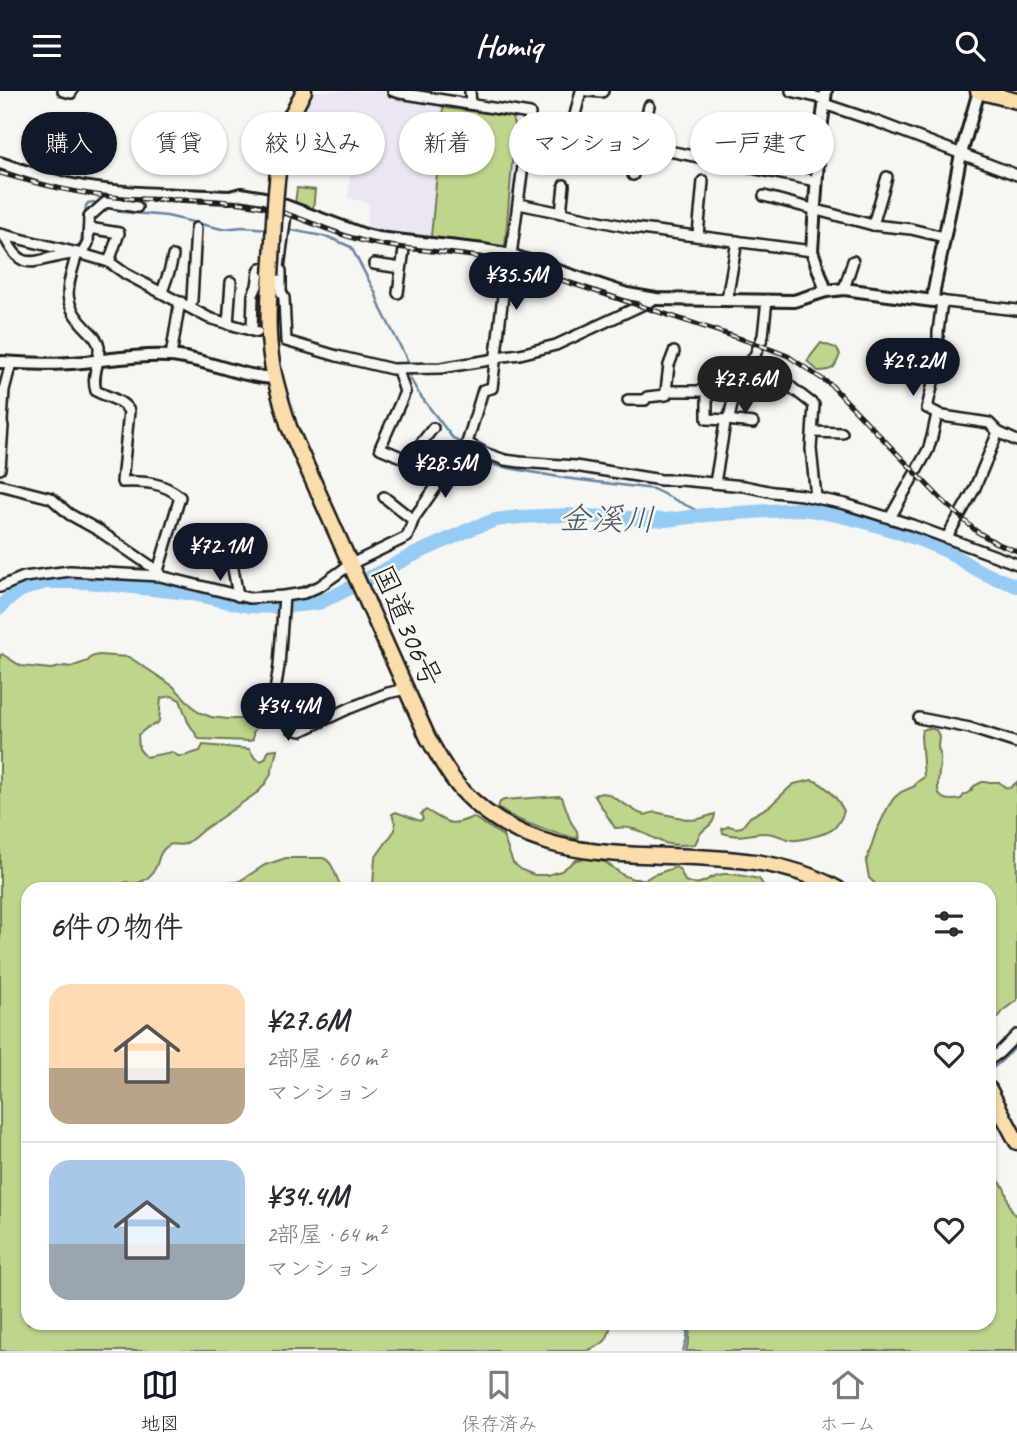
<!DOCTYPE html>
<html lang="ja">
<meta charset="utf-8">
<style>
body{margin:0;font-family:Caveat,"Klee One",sans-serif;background:#f2f2f3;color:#2b2b33;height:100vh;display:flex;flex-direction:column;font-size:26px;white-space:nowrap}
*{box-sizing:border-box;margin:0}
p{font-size:23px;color:#7c7c81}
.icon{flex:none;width:38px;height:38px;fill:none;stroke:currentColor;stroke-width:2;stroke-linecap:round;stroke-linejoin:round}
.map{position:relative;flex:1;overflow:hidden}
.panel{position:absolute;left:21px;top:791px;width:975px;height:448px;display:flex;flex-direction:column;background:#fff;border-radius:21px;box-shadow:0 2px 5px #0004}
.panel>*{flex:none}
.top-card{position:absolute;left:21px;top:21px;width:976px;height:63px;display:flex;gap:14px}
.price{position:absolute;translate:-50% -60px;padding:0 16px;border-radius:24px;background:#111827;color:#fff;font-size:23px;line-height:46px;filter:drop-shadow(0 2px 4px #0008)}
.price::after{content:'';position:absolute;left:50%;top:42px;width:21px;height:16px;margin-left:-10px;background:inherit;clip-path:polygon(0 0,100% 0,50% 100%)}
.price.selected{background:#222;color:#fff}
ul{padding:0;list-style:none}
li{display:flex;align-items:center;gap:21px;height:175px;padding:0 28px}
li+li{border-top:2px solid #e1e1e2}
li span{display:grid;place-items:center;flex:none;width:196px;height:140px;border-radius:21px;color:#555}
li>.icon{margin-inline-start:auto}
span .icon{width:84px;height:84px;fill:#fffc;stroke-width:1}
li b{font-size:30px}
h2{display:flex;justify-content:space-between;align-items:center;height:84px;padding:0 28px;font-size:30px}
.tag{padding:0 24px;border-radius:32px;background:#fff;box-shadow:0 2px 5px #0004;font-size:24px;line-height:63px}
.tag.selected{background:#111827;color:#fff}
header{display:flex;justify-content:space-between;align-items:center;height:91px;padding:0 28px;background:#111827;color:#fff;font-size:32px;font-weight:700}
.menu{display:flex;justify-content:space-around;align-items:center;height:98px;border-top:2px solid #e1e1e2;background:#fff;font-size:19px;color:#7c7c81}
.menu a{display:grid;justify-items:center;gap:4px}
.menu .selected{color:#111827}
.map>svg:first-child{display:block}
</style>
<header><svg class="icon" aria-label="menu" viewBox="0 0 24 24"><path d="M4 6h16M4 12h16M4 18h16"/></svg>Homiq<svg class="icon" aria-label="search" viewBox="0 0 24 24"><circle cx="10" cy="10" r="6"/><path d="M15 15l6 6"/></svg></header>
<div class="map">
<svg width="1017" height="1260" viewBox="0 0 1017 1260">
<rect width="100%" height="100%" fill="#f6f6f2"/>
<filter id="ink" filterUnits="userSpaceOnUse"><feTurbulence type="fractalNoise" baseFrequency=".0143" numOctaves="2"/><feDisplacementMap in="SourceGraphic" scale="14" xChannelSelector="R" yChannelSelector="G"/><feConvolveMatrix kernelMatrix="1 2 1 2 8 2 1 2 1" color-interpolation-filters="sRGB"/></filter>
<g filter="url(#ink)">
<!-- built -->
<path fill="#ece6f2" d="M313,0H387L397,5L523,25L526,32L510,153L503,157L399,146L366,139L369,112L348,107L351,79L294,77L297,47L295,35Z"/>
<!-- green -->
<g fill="#bfd58b" stroke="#6e7854" stroke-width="2">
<path d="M443,17L508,24L512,27L515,37L505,155L431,146Z"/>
<path d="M297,97L315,99L313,119L295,113Z"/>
<path d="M821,252L836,257L840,263C835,277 834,280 818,280L807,270Z"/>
<path d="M2,563L21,575L51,578L65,575L71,576L88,570L91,566L98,564L129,566L173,595L198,621L211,626L228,628H255L260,630L253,642V648L250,650L199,648L188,631L180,609L172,605L161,607L159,630L157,633L148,636L138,644L139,658L146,666L172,661L178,665H184L200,660L203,654L249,658L255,667L261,670L265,668L269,659L277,658C273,677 272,687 258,701L203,739C198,743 191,750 185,753C176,756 172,749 164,758C159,763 159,768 157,773C152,787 139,796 126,791L121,794L119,798H28V1232H611C608,1253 603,1252 587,1260H0V565Z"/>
<path d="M929,637L936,639C940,645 939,647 938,654C938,662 940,658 940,665C942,685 925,715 961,708L964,704L971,700L974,695L982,691H999L1005,696L1010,697L1017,691V909L1005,918L997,928L989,932V798H881L869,787L866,771L876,741L888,716L894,707L901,701L915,695L916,692L924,686L921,645L922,639Z"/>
<path d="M812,689C826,693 838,708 844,720C837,741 828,742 808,747C803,748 797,750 792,749C782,747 775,742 765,742C749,742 740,748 723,742L722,738L729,735L736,737L742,736L750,726L770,715L789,697L794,693Z"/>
<path d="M602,702L608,703L639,722L645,724L655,721L691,729L699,728L715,723C714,735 706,735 700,743C698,746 697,750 695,753C684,754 672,755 662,751C644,744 636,734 615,737L594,704Z"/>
<path d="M559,705L562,706L571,731L577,740L578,748C550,740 521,733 498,717L500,711L504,709Z"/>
<path d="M426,719C447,731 449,737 473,726L503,745L513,772L522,779L534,784H547L561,780L576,769L585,768L605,771L623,784L633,788H646L653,784L676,776L680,779L685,790C705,798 706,784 724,783C735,782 748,786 759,788L766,798H369L373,794L375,767L395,739V732L392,723L396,721L420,730L423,728L421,723Z"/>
<path d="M286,767H323C335,771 335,789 343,798H222L229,791H238L265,774Z"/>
<path d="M989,1081C995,1086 1002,1091 1005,1099C1009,1109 1008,1118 1017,1126V1260H686L689,1249L690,1232H989Z"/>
</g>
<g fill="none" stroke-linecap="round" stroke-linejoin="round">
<!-- stream -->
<g stroke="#65859e" stroke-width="2.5">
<path d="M0,138L58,153"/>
<path d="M286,138L328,146L351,156L375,201L381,218L410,274"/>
<path d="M74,157L81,152L86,115L88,112L93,111L122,121L167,125L222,138L243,136L269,138"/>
<path d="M410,280V287L419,303L452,346L481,370L498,375L564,387L653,398L706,424"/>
<path d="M989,980L999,972L1017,955"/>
<path d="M683,1260L687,1247L688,1232"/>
</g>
<!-- river -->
<path stroke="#96cbf4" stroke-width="14" d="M0,517L5,511L21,499L45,491H88L188,502L248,515L280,516L318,512L336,504L411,465L475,436L496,429L519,426L567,424L666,429L706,424L799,418C842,422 905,441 944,459C957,465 968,475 982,481C993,487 1005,490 1017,495"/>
<defs>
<g id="minor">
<path d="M63,0L71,2L72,0"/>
<path d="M470,0L471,13"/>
<path d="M587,0L602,1L603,0"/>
<path d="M791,0L824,8"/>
<path d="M824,13L875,30L1017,84"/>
<path d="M571,40L581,0"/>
<path d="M569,74L571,40L816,90"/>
<path d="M633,84L649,15"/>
<path d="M764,105L873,134L911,138L944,146"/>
<path d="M519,113L633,137L812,160"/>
<path d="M561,122L564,94"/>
<path d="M873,134L887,86"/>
<path d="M89,137L119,142L109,171"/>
<path d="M0,143L82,163L109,171L126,183L209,227L257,241"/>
<path d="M4,144C23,186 35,167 72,163"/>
<path d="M698,144L703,90"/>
<path d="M77,162C68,196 59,210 87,238C92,243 98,248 99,256C100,271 91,285 96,300C107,306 123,309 129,320L122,391C142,390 164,391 180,406L158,480"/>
<path d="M82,163L88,152L89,126L106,111L137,116"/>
<path d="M374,173L401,177"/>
<path d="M279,177L287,115"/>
<path d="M844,198L853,170"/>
<path d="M162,201L170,178L173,165"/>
<path d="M398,202L405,151"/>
<path d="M727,208L737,150"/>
<path d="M938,210L1017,219"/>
<path d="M942,210L938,241V271L927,317L943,325L989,332L998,341L1017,350"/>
<path d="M190,216L192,209L196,137"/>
<path d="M228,233L231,191"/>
<path d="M252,240L253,204L257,195L259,181L261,177H279L281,180V200L284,207L286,250L337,265L392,278L441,277L496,268"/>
<path d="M674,261L669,274L666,300H707V328L727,329L753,332"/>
<path d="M171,265L179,216L181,211"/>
<path d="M496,266L520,263L556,254L655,208"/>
<path d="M747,278L787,293L814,314L811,358L816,406"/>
<path d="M398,279L405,301L380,357L408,369L438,393"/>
<path d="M628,309H645L647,306L666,304V300"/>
<path d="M0,330L3,335L0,378"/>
<path d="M2,331L4,299L11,272"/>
<path d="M813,341L842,342"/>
<path d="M467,352L485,362L505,369L520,371L575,375L661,389H681L744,395L773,401L802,404L845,413L912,434L1017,473"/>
<path d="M408,369L433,337"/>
<path d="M715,392L725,332L730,323L733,309L742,283L755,264L763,245L767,209"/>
<path d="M0,394L51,407L69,423L98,439L158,480L160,484"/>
<path d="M384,406L413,429"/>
<path d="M890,427L928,359L932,346L937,323"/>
<path d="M947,446L974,399L998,341"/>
<path d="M232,472L238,505"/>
<path d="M0,496L24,486L70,480L160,485L249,507L284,505L304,502L320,495L351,473L407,446L414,427L467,352L483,299L492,297L506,179L511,164L530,23L400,2L393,0"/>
<path d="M284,505L279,575L273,613L274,617L292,638L301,640L350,617L388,602L406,598"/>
<path d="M919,627L970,637L1017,652"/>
<path d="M989,969L999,962L1017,944"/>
</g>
<g id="tertiary">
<path d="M826,0L819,54L812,160L826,200"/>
<path d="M0,72C22,79 45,87 68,93C118,104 178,103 230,106L241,103L264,107L362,143L378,147L484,159L511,164L627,203L656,208L794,210L826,200L844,198L933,210L934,199L961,63L979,0"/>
<path d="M0,271C23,272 47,274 71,272C103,270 136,263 169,265C205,267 238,286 275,287"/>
</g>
<g id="trunk">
<path d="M978,0L1017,10"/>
<path d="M291,25L304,0"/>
<path d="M271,184C268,213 267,243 272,272C275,293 283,315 289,336L428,647C438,664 447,682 460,697C561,809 717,730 838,798"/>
<path d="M989,998L1017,1051"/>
</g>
</defs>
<!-- minor casing -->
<use href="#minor" stroke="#1c1c1c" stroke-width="14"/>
<!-- tertiary casing -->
<use href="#tertiary" stroke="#1c1c1c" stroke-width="16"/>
<!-- trunk casing -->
<use href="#trunk" stroke="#1c1c1c" stroke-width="19"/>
<!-- minor -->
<use href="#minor" stroke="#f6f6f2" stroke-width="9"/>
<!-- tertiary -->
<use href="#tertiary" stroke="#f6f6f2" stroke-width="10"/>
<!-- trunk -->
<use href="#trunk" stroke="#faddab" stroke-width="14"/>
<defs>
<path id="rail" d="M0,82C42,94 82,104 125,107C169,110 215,106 259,115C294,122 325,140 360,149C377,154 395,156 413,158C439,161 466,164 492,168L509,172L760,254L788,265L831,294L941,408L976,440L996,452L1017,460"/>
</defs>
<!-- rail casing -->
<use href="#rail" stroke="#1c1c1c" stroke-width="5"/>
<!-- rail -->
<use href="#rail" stroke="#f6f6f2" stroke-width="2.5" stroke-dasharray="8" stroke-linecap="butt"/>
<defs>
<path id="trunk-bridge" d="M271,184C275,131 273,75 291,25"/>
</defs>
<!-- trunk-bridge casing -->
<use href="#trunk-bridge" stroke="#1c1c1c" stroke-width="19" stroke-linecap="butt"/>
<!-- trunk-bridge -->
<use href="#trunk-bridge" stroke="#faddab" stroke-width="14"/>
</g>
</g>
<g text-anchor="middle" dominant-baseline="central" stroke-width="5" stroke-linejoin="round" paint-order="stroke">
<!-- street labels -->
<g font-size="30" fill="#1c1c1c" stroke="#f6f6f2">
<text transform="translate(407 535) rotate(66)">国道306号</text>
</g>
<!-- water labels -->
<g font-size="32" font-style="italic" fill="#475968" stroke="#f6f6f2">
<text transform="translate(607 428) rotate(1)">金溪川</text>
</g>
</g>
</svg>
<b class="price" style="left:516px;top:221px">¥35.5M</b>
<b class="price" style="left:913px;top:307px">¥29.2M</b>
<b class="price selected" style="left:745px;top:325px">¥27.6M</b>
<b class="price" style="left:445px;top:409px">¥28.5M</b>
<b class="price" style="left:220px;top:492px">¥72.1M</b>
<b class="price" style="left:288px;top:652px">¥34.4M</b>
<div class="top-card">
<a class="tag selected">購入</a>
<a class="tag">賃貸</a>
<a class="tag">絞り込み</a>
<a class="tag">新着</a>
<a class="tag">マンション</a>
<a class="tag">一戸建て</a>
</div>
<section class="panel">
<h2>6件の物件<svg class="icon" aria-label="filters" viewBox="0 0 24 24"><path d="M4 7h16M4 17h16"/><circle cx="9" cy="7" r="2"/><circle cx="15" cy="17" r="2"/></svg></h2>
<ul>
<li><span style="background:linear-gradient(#ffd9b3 60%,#b9a48a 0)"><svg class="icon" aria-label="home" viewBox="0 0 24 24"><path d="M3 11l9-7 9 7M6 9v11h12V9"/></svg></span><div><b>¥27.6M</b><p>2部屋 · 60 m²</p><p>マンション</p></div><svg class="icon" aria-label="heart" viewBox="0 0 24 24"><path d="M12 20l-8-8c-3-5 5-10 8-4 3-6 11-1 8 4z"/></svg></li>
<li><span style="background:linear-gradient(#a9c7e8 60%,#9aa5b1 0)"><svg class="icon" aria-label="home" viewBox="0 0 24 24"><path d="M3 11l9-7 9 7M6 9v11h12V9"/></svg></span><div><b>¥34.4M</b><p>2部屋 · 64 m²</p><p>マンション</p></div><svg class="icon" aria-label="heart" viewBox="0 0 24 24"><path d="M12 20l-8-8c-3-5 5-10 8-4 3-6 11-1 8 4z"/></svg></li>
</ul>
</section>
</div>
<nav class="menu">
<a class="selected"><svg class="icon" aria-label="map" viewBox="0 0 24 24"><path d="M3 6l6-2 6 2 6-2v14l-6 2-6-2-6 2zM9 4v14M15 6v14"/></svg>地図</a>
<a><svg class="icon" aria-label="saved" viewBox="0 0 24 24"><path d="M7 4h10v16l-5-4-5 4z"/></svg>保存済み</a>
<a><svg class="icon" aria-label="home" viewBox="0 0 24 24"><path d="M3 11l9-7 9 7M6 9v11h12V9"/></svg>ホーム</a>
</nav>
